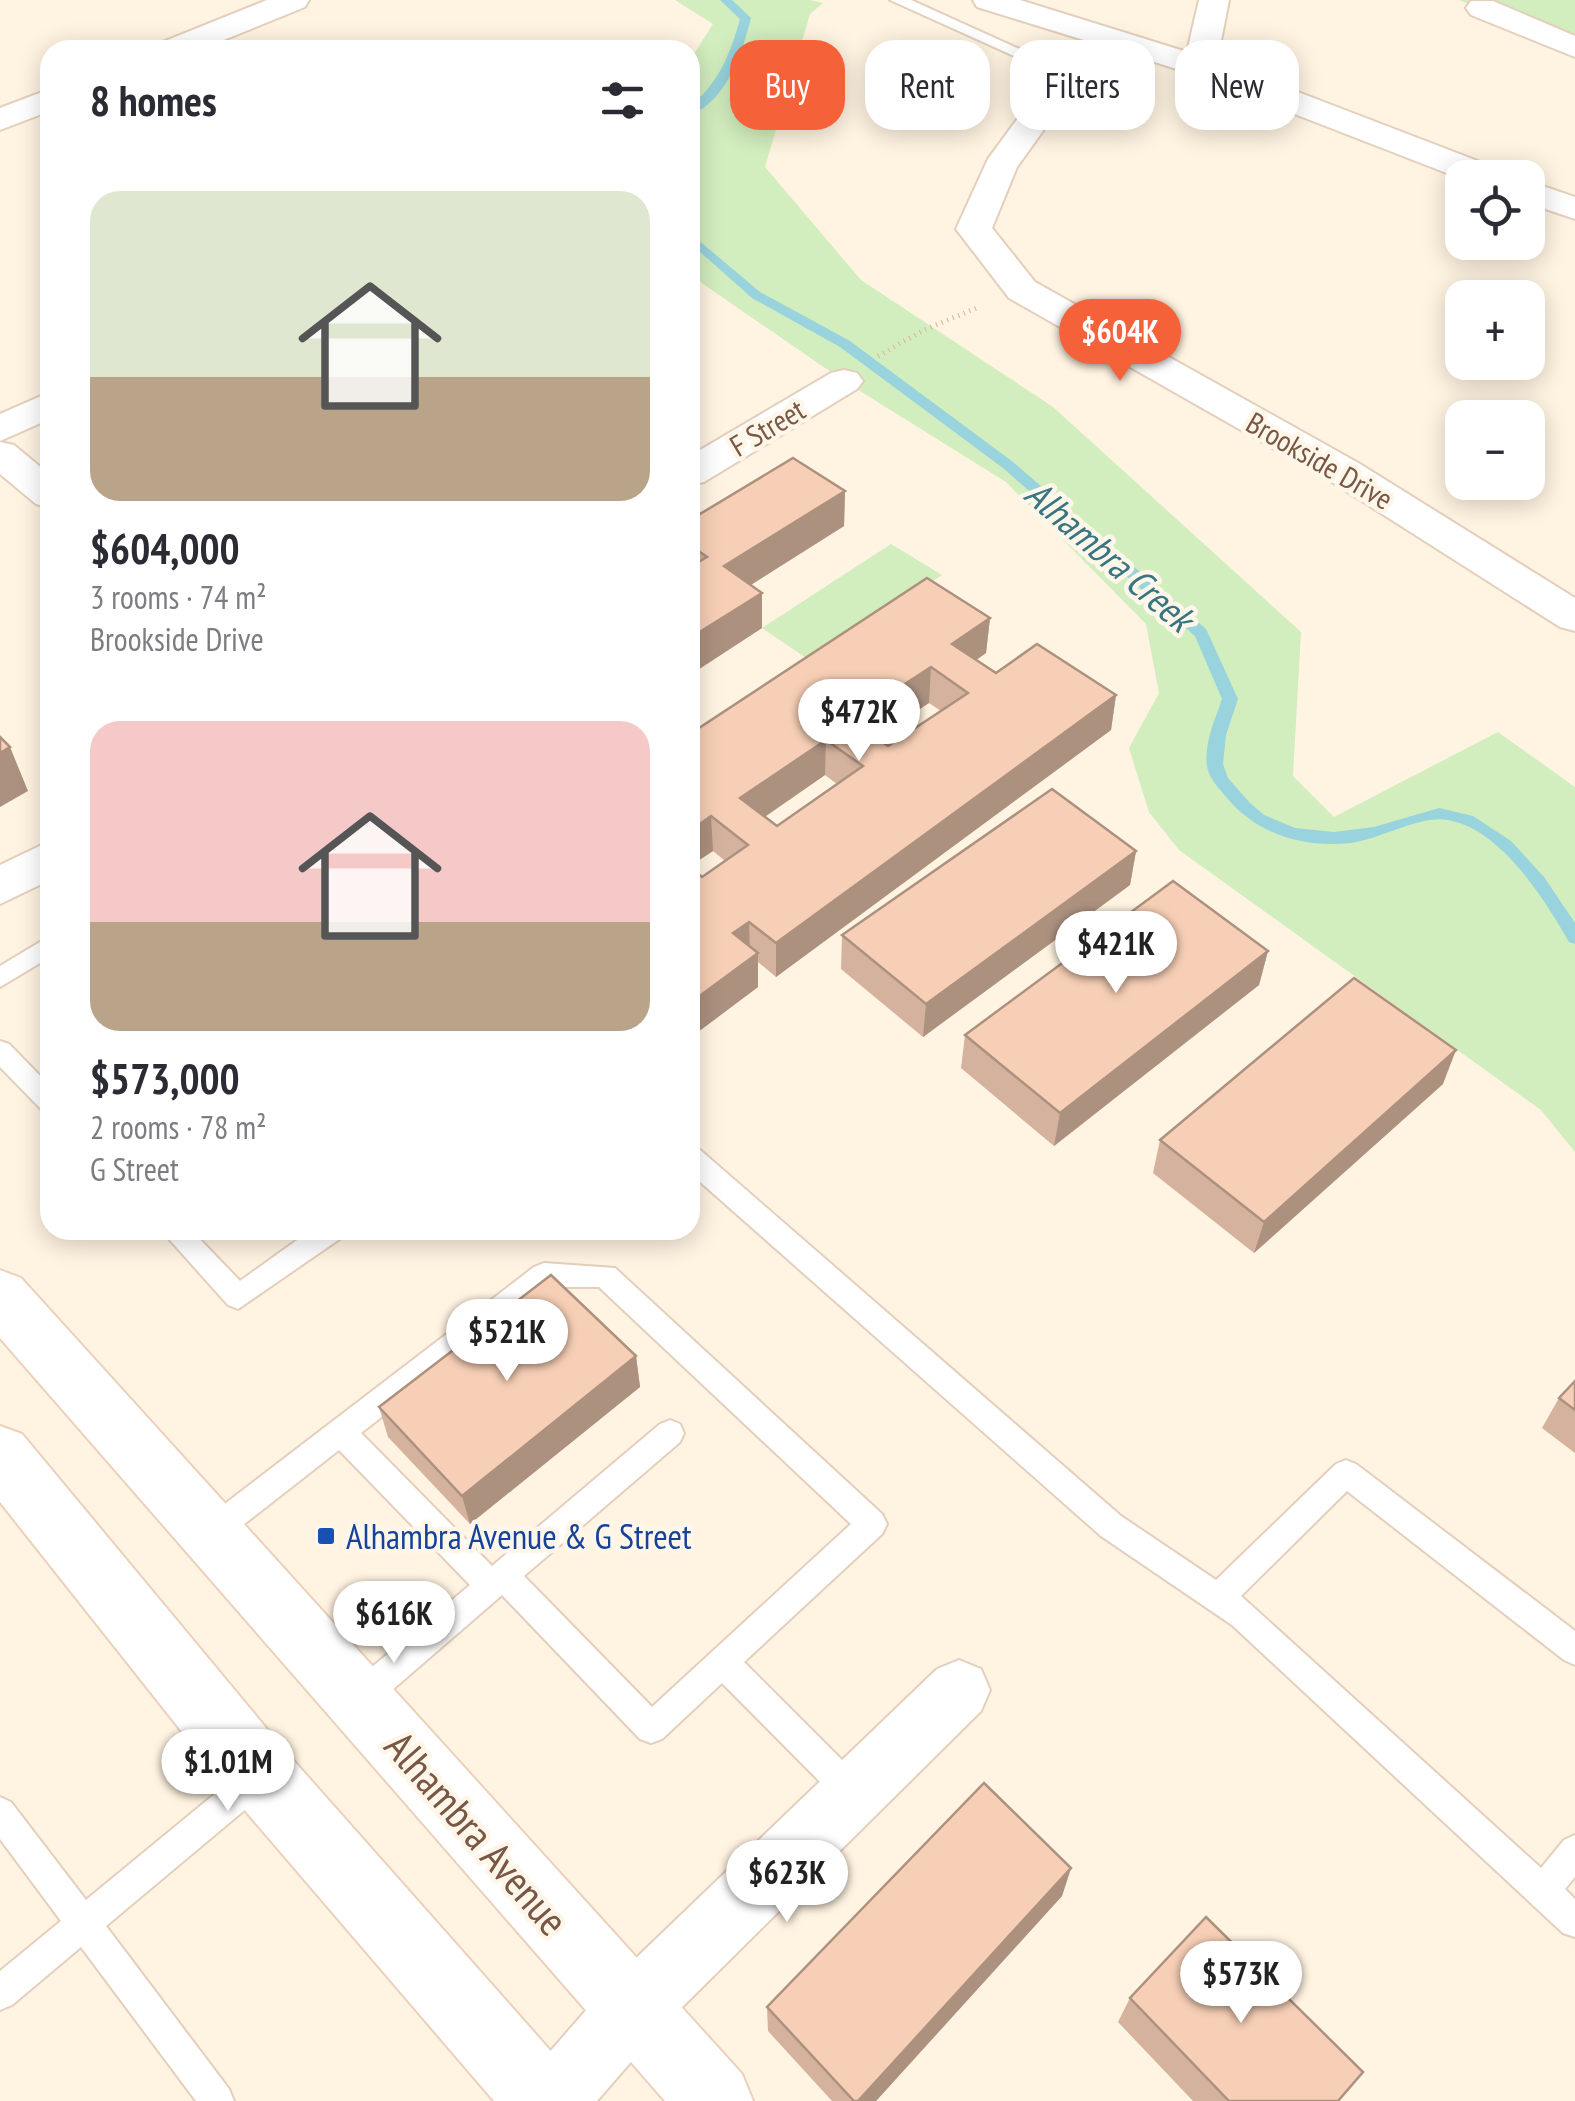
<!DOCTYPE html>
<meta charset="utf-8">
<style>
body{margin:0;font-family:"PT Sans Narrow",sans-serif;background:#f7f7f7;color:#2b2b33;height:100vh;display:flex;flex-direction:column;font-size:38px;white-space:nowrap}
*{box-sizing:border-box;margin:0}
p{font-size:32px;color:#7c7c81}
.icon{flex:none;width:55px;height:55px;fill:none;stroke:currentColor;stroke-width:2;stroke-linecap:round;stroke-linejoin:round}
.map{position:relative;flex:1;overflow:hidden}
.sheet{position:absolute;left:40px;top:40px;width:660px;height:1200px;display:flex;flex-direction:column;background:#fff;border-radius:30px;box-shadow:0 5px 25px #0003}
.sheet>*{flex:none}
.top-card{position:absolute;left:730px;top:40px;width:695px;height:90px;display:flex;gap:20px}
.buttons{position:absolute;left:1445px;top:160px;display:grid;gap:20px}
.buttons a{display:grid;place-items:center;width:100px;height:100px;border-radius:20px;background:#fff;box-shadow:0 5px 25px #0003;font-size:50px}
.price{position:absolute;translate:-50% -85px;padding:0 22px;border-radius:35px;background:#fff;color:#222;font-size:32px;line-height:65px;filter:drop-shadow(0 2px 5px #0008)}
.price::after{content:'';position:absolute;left:50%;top:60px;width:30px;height:22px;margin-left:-15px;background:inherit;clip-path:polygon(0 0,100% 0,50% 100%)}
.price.selected{background:#f5623a;color:#fff}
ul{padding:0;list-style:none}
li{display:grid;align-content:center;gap:20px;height:530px;padding:0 50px}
li span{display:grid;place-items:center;height:310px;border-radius:30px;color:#555}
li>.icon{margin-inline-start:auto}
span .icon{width:180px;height:180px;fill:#fffc;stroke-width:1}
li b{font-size:42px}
h2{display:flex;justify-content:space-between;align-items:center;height:120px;padding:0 50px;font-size:42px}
.chip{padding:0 35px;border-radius:30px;background:#fff;box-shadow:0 5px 25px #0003;font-size:35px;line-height:90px}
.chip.selected{background:#f5623a;color:#fff}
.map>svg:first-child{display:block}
</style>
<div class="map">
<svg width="1575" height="2101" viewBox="0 0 1575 2101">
<rect width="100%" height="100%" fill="#fff3e1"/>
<!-- green -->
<g fill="#d2edbe">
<path d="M675,0H810L823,3L810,14L765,167L861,280L1053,407L1301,632L1293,776L1334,817L1498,732L1575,787V1152L1541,1110L1179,850L1149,812L1129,748L1159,693L1146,624L1006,482L844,381L690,275V60L713,24Z"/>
<path d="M1459,0H1575V47Z"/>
<path d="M891,544L942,575L812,662L762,628Z"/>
</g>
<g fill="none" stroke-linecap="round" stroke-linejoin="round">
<!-- stream -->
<g fill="#99d3dd" fill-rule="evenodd">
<path d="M720,0H732L751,18C741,56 728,98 690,116V107C719,82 730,55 740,19Z"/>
<path d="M690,233L760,292L850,341L1013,462L1206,629L1238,699L1226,735L1223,764L1228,778L1249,802L1264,815L1295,828L1334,832L1374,827L1439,808L1473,816L1511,841L1544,877L1575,923V944L1569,942C1545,900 1501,829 1448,820C1420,815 1381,839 1351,843C1304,848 1258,835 1227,798C1219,788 1209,779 1207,766C1204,743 1215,720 1222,699L1195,636L1003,468L840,347L752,298L690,243Z"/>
</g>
<defs>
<g id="service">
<path d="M890,0H911L1079,76L1065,79Z"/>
<path d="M50,936V957L0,987V966Z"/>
<path d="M0,1041L9,1044L50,1086V1112L41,1109L0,1067Z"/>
<path d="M690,1146L699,1149L1121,1516L1216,1580L1336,1464L1346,1460L1356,1464L1575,1631V1665L1564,1660L1347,1491L1241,1596L1541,1868L1564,1840L1575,1835V1877L1565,1889L1575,1899V1937L1563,1933L1232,1625L1101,1536L690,1173Z"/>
<path d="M161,1230H191L240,1281L311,1230H345L341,1238L238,1309L228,1305Z"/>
<path d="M544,1263L615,1268L882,1514L887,1524L882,1534L744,1662L863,1781L868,1792L863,1803L852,1808L841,1803L722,1683L662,1739L651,1743L640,1739L502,1595L369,1710L358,1714L347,1710L343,1699L347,1688L470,1585L339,1450L220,1543L210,1547L200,1543L195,1533L200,1523L534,1267ZM549,1287H599L851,1524L652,1707L524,1576L680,1442L684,1433L680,1424L670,1420L660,1424L492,1566L361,1433Z"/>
<path d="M261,1760L272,1765L277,1776L272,1787L106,1926L229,2089L234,2101H196L81,1947L12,2005L0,2010V1971L61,1921L0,1839V1797L11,1802L86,1900L250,1765Z"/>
</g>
<g id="minor">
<path d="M267,0H309L305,7L199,50H155L160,43Z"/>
<path d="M973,0H1020L1187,52L1199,0H1229L1217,61L1504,171L1509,178L1462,179L1189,73L1114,49L1045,128L1017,167L992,228L1035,282L1360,464L1575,598V631L1560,627L1332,482L1009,298L956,229L988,159L1021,114L1087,41L977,7Z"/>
<path d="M1471,1H1493L1575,36V57L1471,15L1466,8Z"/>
<path d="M50,89V111L0,130V108Z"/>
<path d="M1528,181L1575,197V219L1528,203Z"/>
<path d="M844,370L857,373L863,381L857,389L704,482L690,485V456L831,373Z"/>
<path d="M50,392V419L0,441V414Z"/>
<path d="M0,442L14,445L50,475V508L36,504L0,474Z"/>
<path d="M50,841V880L0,904V865Z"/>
<path d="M959,1660L981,1669L990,1690L981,1711L656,2033L597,2101H517L528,2077L608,1985L937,1669Z"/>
</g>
<g id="secondary">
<path d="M0,1270L21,1278L742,2074L753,2101H665L0,1338Z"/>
<path d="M0,1426L22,1434L286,1752L571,2074L582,2101H494L236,1800L0,1502Z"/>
</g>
</defs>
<!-- service casing -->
<use href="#service" stroke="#e4cfbc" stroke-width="4"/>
<!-- minor casing -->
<use href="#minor" stroke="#e4cfbc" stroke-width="4"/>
<!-- secondary casing -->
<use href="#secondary" stroke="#ebd1bb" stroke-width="4"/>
<!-- path -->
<path stroke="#dcb299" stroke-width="5" stroke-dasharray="1 5" stroke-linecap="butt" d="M878,356L924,330L979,307"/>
<!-- service -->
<use href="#service" fill="#fff" fill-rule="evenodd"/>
<!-- minor -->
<use href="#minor" fill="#fff" fill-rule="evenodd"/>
<!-- secondary -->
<use href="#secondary" fill="#fff" fill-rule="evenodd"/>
</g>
<!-- wall -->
<g fill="#d4b29d" fill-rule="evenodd">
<path d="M845,491L844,526L751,585L762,628L690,675V520Z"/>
<path d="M990,618L986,653L976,660L996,673L1116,695L1111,730L776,977L758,962V987L690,1038V867L702,877L725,861L713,851L690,866V734ZM929,703L941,711L888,746L876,737ZM825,775L837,784L777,826L765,817Z"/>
<path d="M1136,851L1130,885L923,1037L841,969L842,935Z"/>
<path d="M1268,951L1259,985L1054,1146L961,1068L965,1035Z"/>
<path d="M1443,1084L1254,1253L1153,1173L1160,1140Z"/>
<path d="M636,1356L640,1387L470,1524L388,1437L379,1407Z"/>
<path d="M1575,1381V1453L1542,1428L1559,1398Z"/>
<path d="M1071,1868L1062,1896L876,2101H832L768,2031L767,2007Z"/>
<path d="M1130,1998L1338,2101H1193L1118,2022Z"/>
</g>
<!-- shaded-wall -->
<g fill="#ad917f">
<path d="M845,491L844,526L725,601L724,566Z"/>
<path d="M762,593V628L690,675V638Z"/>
<path d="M990,618L986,653L949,679L952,644Z"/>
<path d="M931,667L929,703L850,754L851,719Z"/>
<path d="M1116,695L1111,730L776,977V943Z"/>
<path d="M826,740L825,775L741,833L740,798Z"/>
<path d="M10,747L28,791L0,807V753Z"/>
<path d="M711,816L713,851L690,866V831Z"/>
<path d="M1136,851L1130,885L923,1037L926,1004Z"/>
<path d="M749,922L750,956L733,933Z"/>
<path d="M1268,951L1259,985L1054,1146L1060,1113Z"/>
<path d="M758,953V987L690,1038V1003Z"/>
<path d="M1456,1050L1443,1084L1254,1253L1264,1222Z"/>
<path d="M636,1356L640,1387L470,1524L462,1496Z"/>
<path d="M1071,1868L1062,1896L876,2101H858Z"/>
</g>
<!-- building -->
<g fill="#f7cfb6" stroke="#ad917f" stroke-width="2.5" fill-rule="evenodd">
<path d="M793,458L845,491L724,566L762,593L690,638V567L707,557L690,545V520Z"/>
<path d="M927,578L990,618L952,644L996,673L1037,644L1116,695L776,943L749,922L733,933L758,953L690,1003V867L702,877L748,845L711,816L690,831V734ZM931,667L968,693L888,746L851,719ZM826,740L863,766L777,826L740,798Z"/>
<path d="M0,737L10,747L0,753Z"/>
<path d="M1052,789L1136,851L926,1004L842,935Z"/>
<path d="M1173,881L1268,951L1060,1113L965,1035Z"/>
<path d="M1354,978L1456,1050L1264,1222L1160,1140Z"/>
<path d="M551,1275L636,1356L462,1496L379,1407Z"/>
<path d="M1575,1381V1410L1559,1398Z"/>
<path d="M984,1783L1071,1868L858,2101H854L767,2007Z"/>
<path d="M1206,1917L1363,2072L1338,2101H1229L1130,1998Z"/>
</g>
<!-- markers -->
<rect fill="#1a4fb4" stroke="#fff6ea" stroke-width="4" x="316" y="1526" width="20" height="20" rx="5"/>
<g text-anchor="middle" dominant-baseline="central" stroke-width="9" stroke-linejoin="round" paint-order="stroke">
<!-- far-street labels -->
<g font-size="30" fill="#795745" stroke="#fff6ea">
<text transform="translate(767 427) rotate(-31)">F Street</text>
<text transform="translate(1320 460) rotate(30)">Brookside Drive</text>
</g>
<!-- transit labels -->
<g font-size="35" fill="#164399" stroke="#fff6ea" text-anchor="start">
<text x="346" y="1536">Alhambra Avenue &amp; G Street</text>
</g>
<!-- water labels -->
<g font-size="38" font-style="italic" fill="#377580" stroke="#fff6ea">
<text transform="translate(1110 555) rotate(41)">Alhambra Creek</text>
</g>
<!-- near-street labels -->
<g font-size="42" fill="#795745" stroke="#fff6ea">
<text transform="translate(477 1833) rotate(49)">Alhambra Avenue</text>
</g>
</g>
</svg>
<div class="buttons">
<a><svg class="icon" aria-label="locate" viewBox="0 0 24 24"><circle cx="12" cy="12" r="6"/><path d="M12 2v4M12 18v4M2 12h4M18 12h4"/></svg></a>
<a>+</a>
<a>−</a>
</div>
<b class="price selected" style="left:1120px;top:384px">$604K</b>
<b class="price" style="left:859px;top:764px">$472K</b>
<b class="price" style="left:1116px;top:996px">$421K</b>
<b class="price" style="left:507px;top:1384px">$521K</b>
<b class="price" style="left:394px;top:1666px">$616K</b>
<b class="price" style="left:228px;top:1814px">$1.01M</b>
<b class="price" style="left:787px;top:1925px">$623K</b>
<b class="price" style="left:1241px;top:2026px">$573K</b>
<div class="top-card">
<a class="chip selected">Buy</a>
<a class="chip">Rent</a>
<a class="chip">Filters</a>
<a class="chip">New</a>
</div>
<section class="sheet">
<h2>8 homes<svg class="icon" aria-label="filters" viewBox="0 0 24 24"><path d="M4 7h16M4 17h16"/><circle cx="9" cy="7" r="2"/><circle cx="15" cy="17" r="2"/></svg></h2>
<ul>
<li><span style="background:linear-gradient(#dfe7d0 60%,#b9a48a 0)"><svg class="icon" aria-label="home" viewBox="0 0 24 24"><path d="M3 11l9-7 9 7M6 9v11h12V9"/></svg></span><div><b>$604,000</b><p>3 rooms · 74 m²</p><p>Brookside Drive</p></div></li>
<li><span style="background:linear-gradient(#f6c9c9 65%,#b9a48a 0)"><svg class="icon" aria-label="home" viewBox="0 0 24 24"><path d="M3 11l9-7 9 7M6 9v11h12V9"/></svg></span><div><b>$573,000</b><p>2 rooms · 78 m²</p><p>G Street</p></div></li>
</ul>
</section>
</div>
